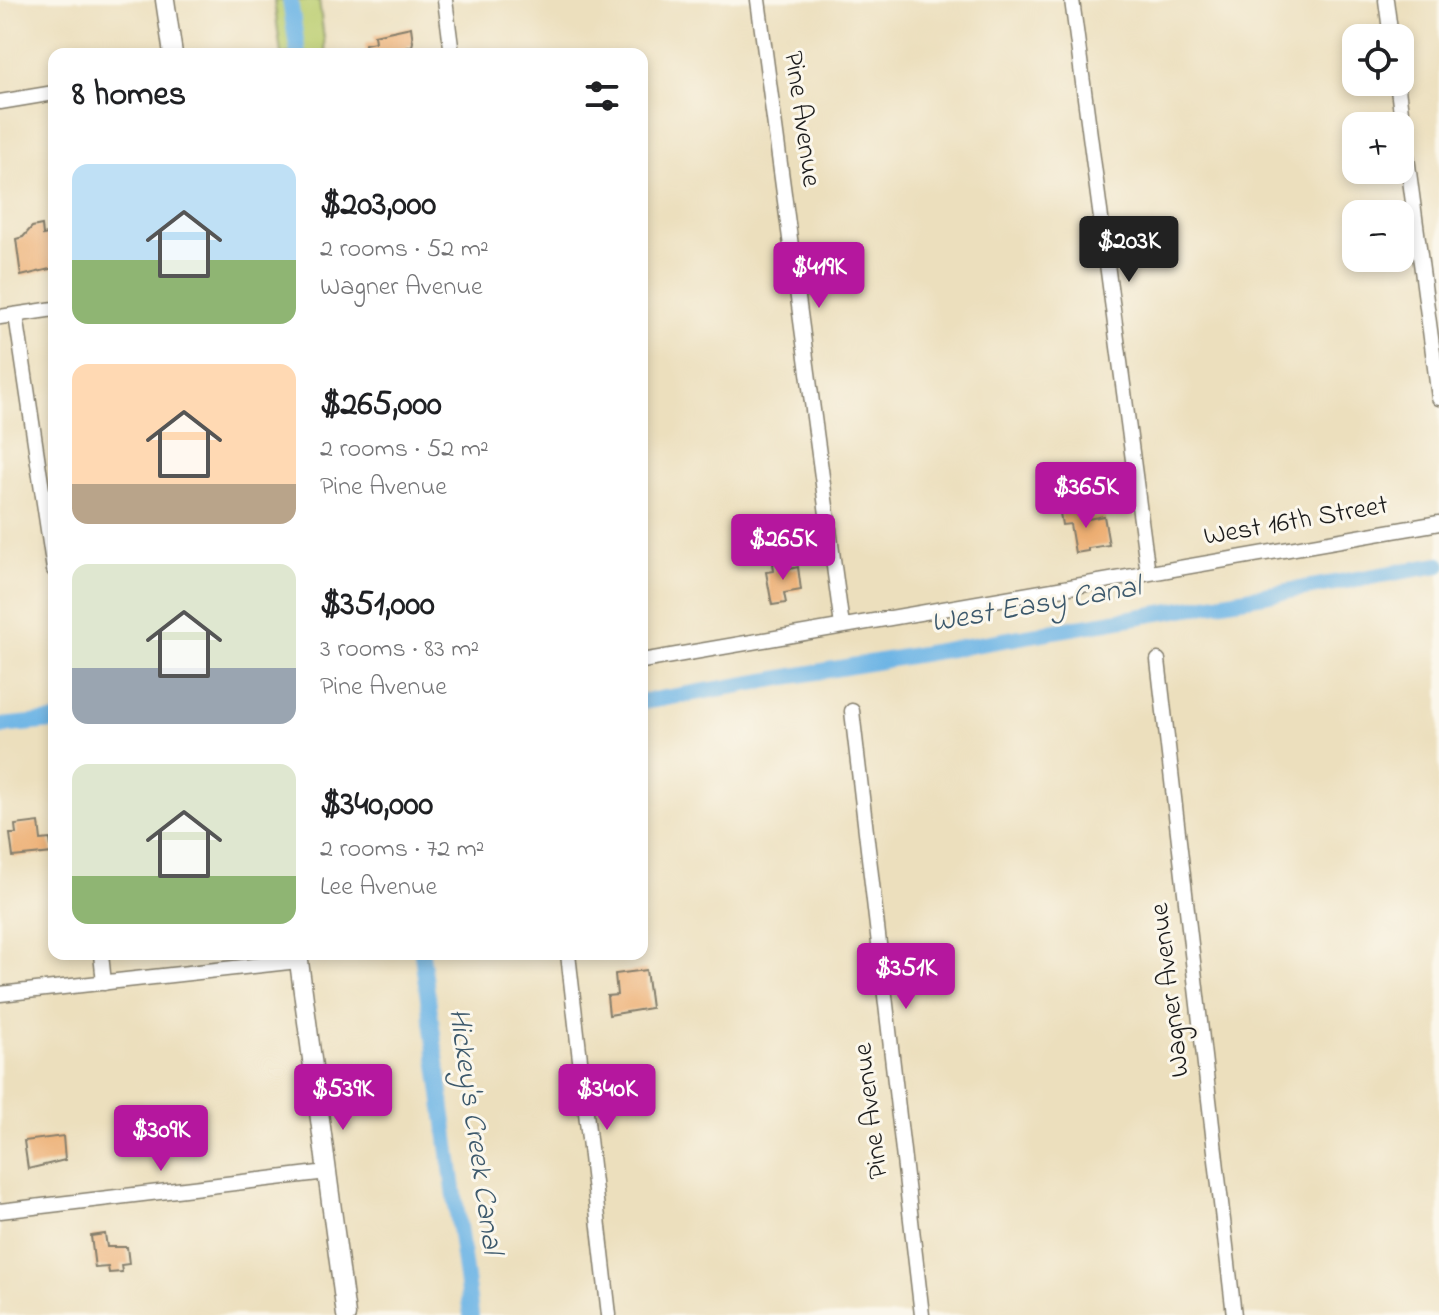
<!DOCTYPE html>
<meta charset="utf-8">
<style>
body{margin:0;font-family:"Indie Flower",sans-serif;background:#f6f6f6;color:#202124;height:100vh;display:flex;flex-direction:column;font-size:30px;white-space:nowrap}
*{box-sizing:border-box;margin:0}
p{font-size:26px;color:#757577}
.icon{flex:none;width:44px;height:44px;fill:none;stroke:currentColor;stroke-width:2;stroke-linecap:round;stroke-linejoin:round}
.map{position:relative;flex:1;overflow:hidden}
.drawer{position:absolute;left:48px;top:48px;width:600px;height:912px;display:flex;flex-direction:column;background:#fff;border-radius:16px;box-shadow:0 4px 12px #0003}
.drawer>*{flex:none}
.buttons{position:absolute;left:1342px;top:24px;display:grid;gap:16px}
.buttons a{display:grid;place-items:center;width:72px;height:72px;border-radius:16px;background:#fff;box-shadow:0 4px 12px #0003;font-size:40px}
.price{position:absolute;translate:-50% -68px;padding:0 18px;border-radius:8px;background:#b5179e;color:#fff;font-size:26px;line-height:52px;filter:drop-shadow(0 2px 4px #0008)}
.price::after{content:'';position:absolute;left:50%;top:48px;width:24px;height:18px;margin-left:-12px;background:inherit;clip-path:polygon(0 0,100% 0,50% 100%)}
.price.on{background:#222;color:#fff}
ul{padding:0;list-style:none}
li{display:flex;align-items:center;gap:24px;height:200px;padding:0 24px}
li span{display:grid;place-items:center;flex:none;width:224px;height:160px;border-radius:16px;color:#555}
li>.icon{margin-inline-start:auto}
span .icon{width:96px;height:96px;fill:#fffc;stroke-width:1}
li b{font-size:34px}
h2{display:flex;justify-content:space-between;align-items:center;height:96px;padding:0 24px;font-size:34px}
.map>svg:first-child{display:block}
</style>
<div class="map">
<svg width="1439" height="1315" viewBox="0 0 1439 1315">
<rect width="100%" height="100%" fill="#fbf7ec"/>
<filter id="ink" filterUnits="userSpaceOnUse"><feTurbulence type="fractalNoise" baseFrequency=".0125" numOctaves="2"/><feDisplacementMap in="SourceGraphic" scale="16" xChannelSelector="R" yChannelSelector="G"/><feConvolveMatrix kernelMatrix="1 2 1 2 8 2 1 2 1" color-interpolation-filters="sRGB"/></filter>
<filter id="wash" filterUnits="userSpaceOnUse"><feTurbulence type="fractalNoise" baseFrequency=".006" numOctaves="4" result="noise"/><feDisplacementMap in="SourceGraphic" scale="32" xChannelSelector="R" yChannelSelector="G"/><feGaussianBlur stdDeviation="1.8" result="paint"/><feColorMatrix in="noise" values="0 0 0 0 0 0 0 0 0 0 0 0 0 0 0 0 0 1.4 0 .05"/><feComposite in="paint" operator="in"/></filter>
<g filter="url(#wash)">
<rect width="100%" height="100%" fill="#ecdfbd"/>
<!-- green -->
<path fill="#bcce71" stroke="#6c7546" stroke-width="2" d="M274,0H319L326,54H281Z"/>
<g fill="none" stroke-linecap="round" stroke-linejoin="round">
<!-- canal -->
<g stroke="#6eb5e5" stroke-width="16">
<path d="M290,0L298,54"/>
<path d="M642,702L1439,565"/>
<path d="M0,726L54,721"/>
<path d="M422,954L471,1315"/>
</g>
</g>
<g id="blocks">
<!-- building -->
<g fill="#edaf73">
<path d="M411,27L413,42L412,46H407L408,54H366L365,44L375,42L374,35Z"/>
<path d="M42,225L43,235L52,233L54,268L21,276L16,239L23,237L32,227Z"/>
<path d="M1085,509L1088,519L1104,516L1109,545L1088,548V551L1075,553L1070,524L1062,525L1060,513Z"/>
<path d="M789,560L790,569L798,567L801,590L784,593L786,603L772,605L766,572L774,571L773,563Z"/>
<path d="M39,822L41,840L50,839L52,853L13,857L10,834H16L15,825Z"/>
<path d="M646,970L651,1008L609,1015L607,996L617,995L615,974Z"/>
<path d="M165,1116L169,1143L137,1151L134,1120Z"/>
<path d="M63,1136L65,1160L28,1169L24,1141Z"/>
<path d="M105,1234L107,1247H127L129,1264L121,1265L122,1272L109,1273L108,1267L95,1268L91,1236Z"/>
</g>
</g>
</g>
<g filter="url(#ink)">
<use href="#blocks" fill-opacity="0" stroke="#847e6c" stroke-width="2"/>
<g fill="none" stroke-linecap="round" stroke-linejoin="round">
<defs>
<g id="minor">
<path d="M445,0L452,54"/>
<path d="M758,0L842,626"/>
<path d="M1072,0L1148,573"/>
<path d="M1386,0L1391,38"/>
<path d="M1397,82L1439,398"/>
<path d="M0,102L54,93"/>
<path d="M16,315L54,570"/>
<path d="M0,317L54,309"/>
<path d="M1158,660L1234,1315"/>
<path d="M642,661L1439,523"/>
<path d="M852,711L922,1315"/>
<path d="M101,954L104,983"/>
<path d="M568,954L609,1315"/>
<path d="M0,994L298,961"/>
<path d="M0,1211L327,1172"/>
</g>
<g id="tertiary">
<path d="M165,0L173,54"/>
<path d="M298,954L346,1315"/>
</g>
</defs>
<!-- minor casing -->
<use href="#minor" stroke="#847e6c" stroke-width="17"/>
<!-- tertiary casing -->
<use href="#tertiary" stroke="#847e6c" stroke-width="21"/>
<!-- minor -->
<use href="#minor" stroke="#fff" stroke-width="14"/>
<!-- tertiary -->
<use href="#tertiary" stroke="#fff" stroke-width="18"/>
</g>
</g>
<g text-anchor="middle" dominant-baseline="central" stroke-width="6" stroke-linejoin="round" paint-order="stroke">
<!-- street labels -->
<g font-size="28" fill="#1c1c1c" stroke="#fbf7ec">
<text transform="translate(801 119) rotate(82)">Pine Avenue</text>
<text transform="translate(1296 522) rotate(-10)">West 16th Street</text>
<text transform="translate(1171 990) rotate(-97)">Wagner Avenue</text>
<text transform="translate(872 1111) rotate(-97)">Pine Avenue</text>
</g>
<!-- water labels -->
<g font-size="30" font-style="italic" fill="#3d596c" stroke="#fbf7ec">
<text transform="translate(1036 606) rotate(-10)">West Easy Canal</text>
<text transform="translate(474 1131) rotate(82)">Hickey's Creek Canal</text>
</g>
</g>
</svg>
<div class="buttons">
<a><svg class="icon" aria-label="locate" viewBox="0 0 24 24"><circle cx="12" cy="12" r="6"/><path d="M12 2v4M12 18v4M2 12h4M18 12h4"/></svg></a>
<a>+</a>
<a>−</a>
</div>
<b class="price on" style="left:1129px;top:284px">$203K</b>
<b class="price" style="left:819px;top:310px">$419K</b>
<b class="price" style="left:1086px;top:530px">$365K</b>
<b class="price" style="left:783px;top:582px">$265K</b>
<b class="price" style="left:906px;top:1011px">$351K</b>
<b class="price" style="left:343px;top:1132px">$539K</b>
<b class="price" style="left:607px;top:1132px">$340K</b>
<b class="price" style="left:161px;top:1173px">$309K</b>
<section class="drawer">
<h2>8 homes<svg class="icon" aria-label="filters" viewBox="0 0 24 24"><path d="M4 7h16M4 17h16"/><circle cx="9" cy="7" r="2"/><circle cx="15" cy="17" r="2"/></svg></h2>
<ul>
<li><span style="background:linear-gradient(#bfe0f5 60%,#8fb573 0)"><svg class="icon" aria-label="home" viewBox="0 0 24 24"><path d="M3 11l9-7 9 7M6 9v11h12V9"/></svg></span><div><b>$203,000</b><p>2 rooms · 52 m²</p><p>Wagner Avenue</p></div></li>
<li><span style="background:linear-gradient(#ffd9b3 75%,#b9a48a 0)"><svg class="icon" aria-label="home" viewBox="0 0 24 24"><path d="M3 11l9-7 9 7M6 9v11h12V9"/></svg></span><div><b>$265,000</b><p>2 rooms · 52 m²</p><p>Pine Avenue</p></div></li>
<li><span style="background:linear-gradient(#dfe7d0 65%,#9aa5b1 0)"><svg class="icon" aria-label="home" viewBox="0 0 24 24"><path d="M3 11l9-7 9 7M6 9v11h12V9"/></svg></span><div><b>$351,000</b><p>3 rooms · 83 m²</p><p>Pine Avenue</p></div></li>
<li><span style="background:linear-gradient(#dfe7d0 70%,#8fb573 0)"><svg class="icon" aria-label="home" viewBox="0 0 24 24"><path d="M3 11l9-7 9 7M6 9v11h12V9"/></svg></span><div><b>$340,000</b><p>2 rooms · 72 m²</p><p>Lee Avenue</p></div></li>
</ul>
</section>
</div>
